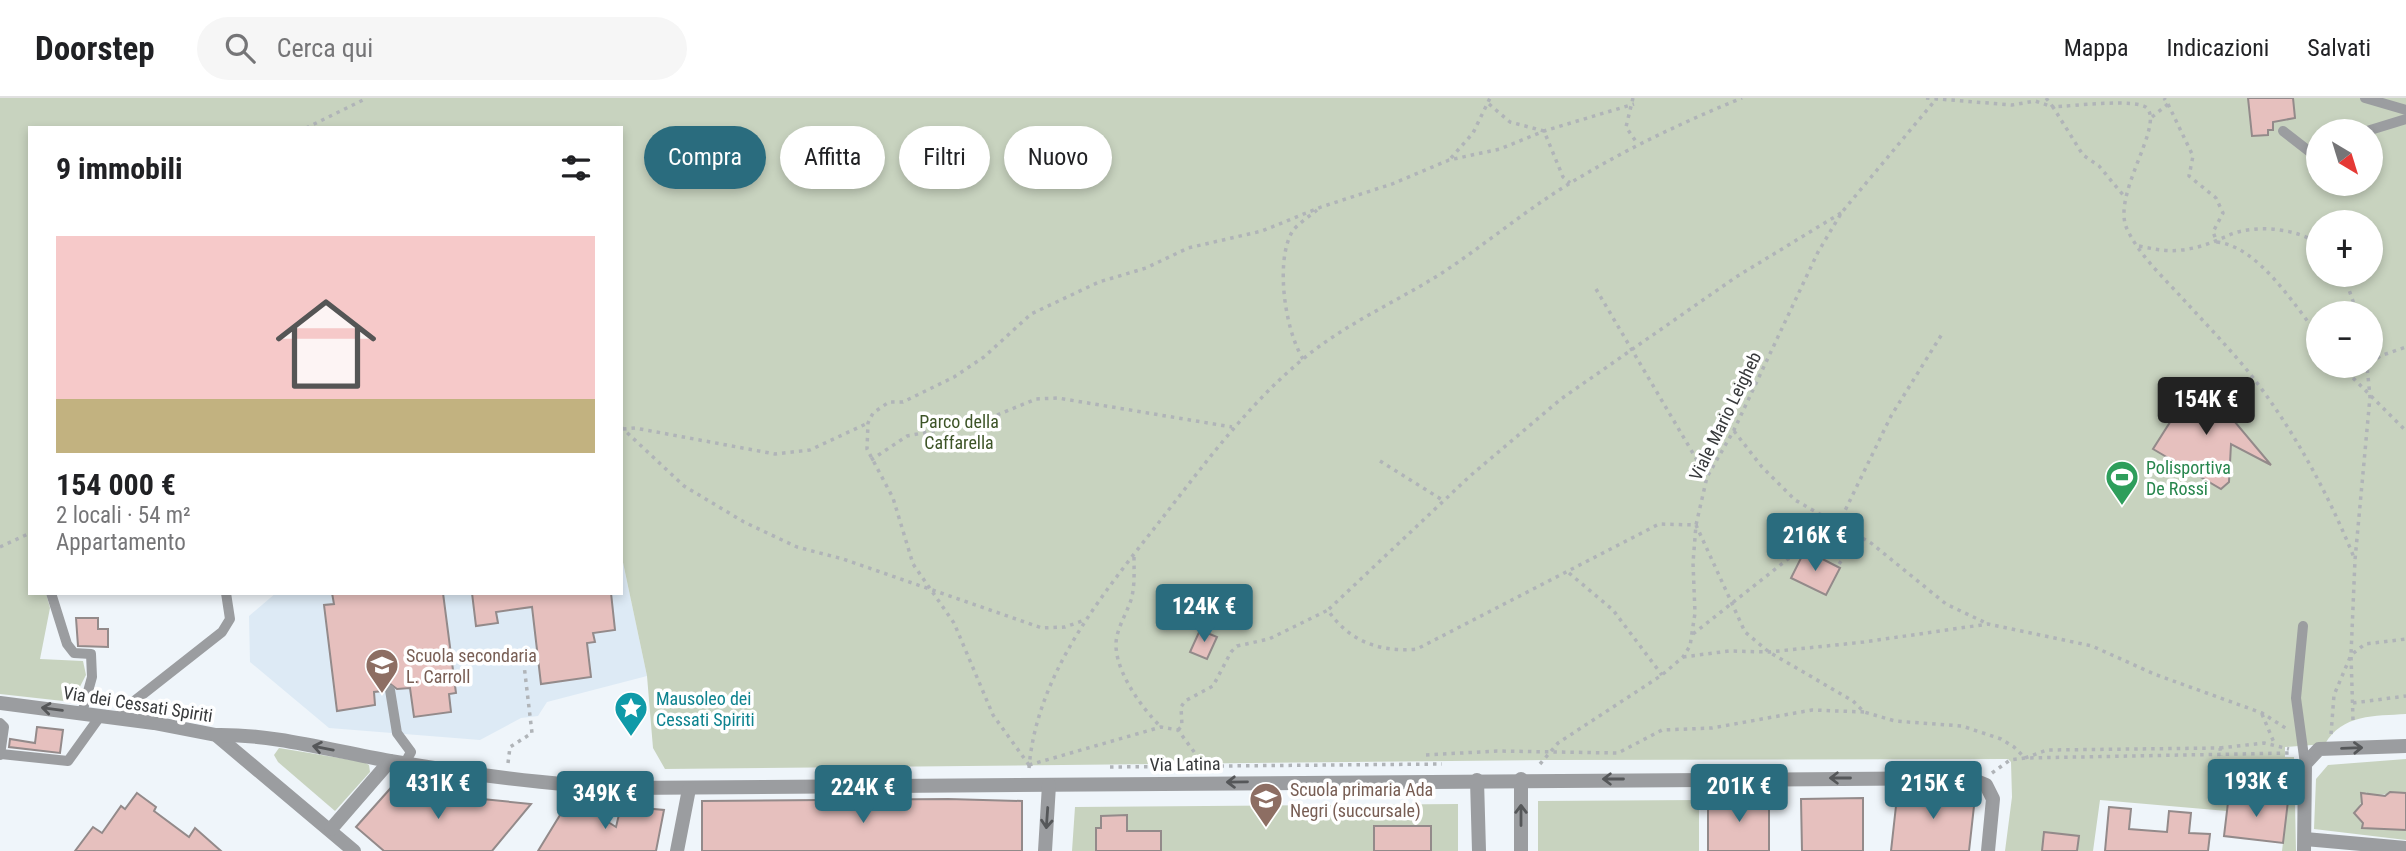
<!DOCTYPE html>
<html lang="it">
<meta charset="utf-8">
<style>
body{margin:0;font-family:"Roboto Condensed",sans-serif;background:#f6f6f6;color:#202124;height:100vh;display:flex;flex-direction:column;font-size:26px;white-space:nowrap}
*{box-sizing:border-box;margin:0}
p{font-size:23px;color:#757577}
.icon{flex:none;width:38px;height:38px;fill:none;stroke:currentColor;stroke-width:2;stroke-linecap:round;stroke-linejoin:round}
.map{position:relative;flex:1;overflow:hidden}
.side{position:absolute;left:28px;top:28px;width:595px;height:469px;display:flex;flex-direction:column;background:#fff;border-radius:0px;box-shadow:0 4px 10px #0003}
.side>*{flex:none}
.top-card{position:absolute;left:644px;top:28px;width:665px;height:63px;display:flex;gap:14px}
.needle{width:46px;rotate:142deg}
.controls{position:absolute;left:2306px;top:21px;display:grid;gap:14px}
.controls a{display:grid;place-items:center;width:77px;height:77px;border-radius:50%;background:#fff;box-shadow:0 4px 10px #0003;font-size:35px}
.price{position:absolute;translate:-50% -60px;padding:0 16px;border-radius:7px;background:#2a6c7e;color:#fff;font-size:23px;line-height:46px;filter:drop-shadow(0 2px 4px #0008)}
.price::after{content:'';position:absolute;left:50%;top:42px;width:21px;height:16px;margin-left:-10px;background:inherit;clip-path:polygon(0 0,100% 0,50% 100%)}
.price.current{background:#222;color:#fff}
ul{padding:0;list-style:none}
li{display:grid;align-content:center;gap:14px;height:371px;padding:0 28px}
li+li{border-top:2px solid #e0e0e0}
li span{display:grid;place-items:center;height:217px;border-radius:0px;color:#555}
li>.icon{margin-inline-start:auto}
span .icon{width:126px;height:126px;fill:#fffc;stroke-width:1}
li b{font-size:30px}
h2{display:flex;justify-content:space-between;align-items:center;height:84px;padding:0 28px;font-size:30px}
.tag{padding:0 24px;border-radius:32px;background:#fff;box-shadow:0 4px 10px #0003;font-size:24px;line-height:63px}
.tag.current{background:#2a6c7e;color:#fff}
header{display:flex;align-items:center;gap:42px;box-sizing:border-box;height:98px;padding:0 35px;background:#fff;border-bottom:2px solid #e0e0e0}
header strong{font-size:33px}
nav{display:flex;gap:38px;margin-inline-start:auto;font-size:24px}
.search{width:490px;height:63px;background:#f6f6f6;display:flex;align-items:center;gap:18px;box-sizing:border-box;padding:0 24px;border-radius:38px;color:#757577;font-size:26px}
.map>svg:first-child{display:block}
</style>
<header>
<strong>Doorstep</strong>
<div class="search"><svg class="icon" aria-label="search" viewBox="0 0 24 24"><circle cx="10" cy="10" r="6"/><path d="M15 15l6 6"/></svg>Cerca qui</div>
<nav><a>Mappa</a><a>Indicazioni</a><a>Salvati</a></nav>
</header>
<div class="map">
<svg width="2406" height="753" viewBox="0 0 2406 753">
<rect width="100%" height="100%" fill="#eff5fa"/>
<!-- built -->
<path fill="#ddeaf5" d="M621,455L647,578L547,604L538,618L521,620L480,642L329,630L250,564L249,518L276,495H621Z"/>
<!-- green -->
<g fill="#c8d3bf" fill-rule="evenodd">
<path d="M0,0H2406V616C2375,618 2342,616 2325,646L2285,649V659H2294L2296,753H2282L2288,703L2229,696L2227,713L2100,702L2093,753H2005L2012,699L2011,664L2008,661L1549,662L665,671L653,650L647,578L621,455V30H30V495H46L50,510L40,561L83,563L86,577L72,604L0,596ZM2319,33H2371V86H2319ZM2319,124H2371V177H2319ZM2319,215H2371V268H2319Z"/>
<path d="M279,650L364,664L369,667L370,674L335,713L278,664L274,657Z"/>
<path d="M2406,661V694L2370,698L2366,694L2355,717L2366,730L2406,732V742L2314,731L2316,681L2328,667Z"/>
<path d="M1699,702V753H1538V703Z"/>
<path d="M1458,706V753H1161V733H1127L1126,717L1101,718V730L1096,731V753H1072L1075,709Z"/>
</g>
<!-- building -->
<g fill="#e6c0be" stroke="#938a8a" stroke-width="2">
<path d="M2248,0H2293L2295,20L2273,24V32H2268V37L2252,38Z"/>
<path d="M2213,282L2229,293V317L2271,367L2231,346L2229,384L2221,391L2153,351L2186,299L2198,304Z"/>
<path d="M1802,423L1820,433L1803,452L1790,445Z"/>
<path d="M1805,452L1840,470L1826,497L1791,480Z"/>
<path d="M332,495H443L456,595L449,596L451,614L414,619L410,590L397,591L389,585L383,593L374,594L375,607L337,613L324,507L334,506Z"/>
<path d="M472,495H611L615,532L593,535L595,544L587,545L591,579L541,586L532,509L496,514L498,525L476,528Z"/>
<path d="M76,520H98V531H108V549L78,548Z"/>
<path d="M1200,532L1217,539L1207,561L1190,554Z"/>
<path d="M37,629L63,632L60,655L9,649L10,641L35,645Z"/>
<path d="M397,683L409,693L415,688L422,694L427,689L434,696L440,690L447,696L452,690L462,699L531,706L492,753H384L356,729Z"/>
<path d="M1898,690L1968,694V698L1975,699L1969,753H1891Z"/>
<path d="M2390,694L2406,695V732L2362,730L2363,725L2354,715L2362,706L2361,695L2385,698Z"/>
<path d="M137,695L156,709L154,713L189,739L195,730L221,753H75L93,729L102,735L121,708L125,711Z"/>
<path d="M2229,696L2288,703L2283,745L2224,738Z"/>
<rect x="1708" y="700" width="61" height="53"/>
<path d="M1863,700V753H1802L1801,701Z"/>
<path d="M948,701L1022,703V753H702V703Z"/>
<path d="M568,704L575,709L578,705L616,729L621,708L664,712L656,753H538Z"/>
<path d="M2109,709L2131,711L2129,731L2167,734L2169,713L2191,715L2189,735L2210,736L2208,753H2105Z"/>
<path d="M1127,717V733H1161V753H1096V730H1101V718Z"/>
<rect x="1374" y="728" width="57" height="25"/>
<path d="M2044,734L2079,738L2077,753H2042Z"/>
</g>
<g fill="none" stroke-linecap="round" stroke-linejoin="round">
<!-- path -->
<g stroke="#b0b4b8" stroke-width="3.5" stroke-dasharray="3.5 5" stroke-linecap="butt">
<path d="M1633,0L1626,29L1637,45"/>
<path d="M1926,0L2012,7L2035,3L2053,9L2083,57L2099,68L2124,98"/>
<path d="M2046,0L2053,9C2071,8 2137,0 2147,10C2164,29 2111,97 2127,131C2139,157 2164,180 2183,201C2206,226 2230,251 2251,277C2294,332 2329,397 2355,462"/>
<path d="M1489,6L1510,24L1544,33L1563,79L1570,85"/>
<path d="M2168,6L2193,58L2189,78L2216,100L2223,115L2213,134L2217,144C2259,149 2294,207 2319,238"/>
<path d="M2152,19L2168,6L2164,0"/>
<path d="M306,30L367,0"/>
<path d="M1451,60L1473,35L1490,0"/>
<path d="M1841,115L1736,179L1561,301L1470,378L1328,512C1348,543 1381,555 1417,551L1659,426L1696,427L1745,534L1769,554L1853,603L1864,614L1895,623L1962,628L2001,641L2014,649L2025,660L2047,652L2220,650L2221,658"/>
<path d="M2139,148C2154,151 2167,154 2182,152C2199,150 2214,144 2229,137C2255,126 2296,130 2319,146"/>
<path d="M2344,177L2357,215"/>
<path d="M1596,191L1707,379"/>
<path d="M1303,261C1285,232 1275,164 1292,134C1297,126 1310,118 1317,112"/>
<path d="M2371,266L2380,258L2406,249"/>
<path d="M2341,268L2406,333"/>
<path d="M621,329L684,388L744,424L797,449L843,461L1042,530L1065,529L1082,523"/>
<path d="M623,331L635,330L775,356L810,352L868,325"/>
<path d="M1734,333L1762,369L1795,402L1871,445L1946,506L1986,525"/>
<path d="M871,362L907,338L980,324L1036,301L1058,300L1232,329"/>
<path d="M1380,363L1444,403"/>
<path d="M1838,427L1891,318L1942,236"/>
<path d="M0,449L30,435"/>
<path d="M1134,459C1134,474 1135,488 1131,502C1127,514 1120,525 1117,538C1110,567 1141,609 1160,628"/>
<path d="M1839,466L1859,439"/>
<path d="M1569,475L1613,512L1662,577"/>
<path d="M1693,536L1793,457L1802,459L1832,424"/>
<path d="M1683,559L1729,553L1769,554L1864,544L1988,526L2092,548L2154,576L2262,615L2287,631"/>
<path d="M2353,605L2406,598"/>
<path d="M2262,616L2275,647"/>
<path d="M2353,622L2351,557L2365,546L2406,541"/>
<path d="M1178,632L1182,628L1181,609L1185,603L1213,588L1231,554L1237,548L1269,541L1328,512"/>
<path d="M2331,636L2334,597L2351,557L2355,462L2370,299L2367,268"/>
<path d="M2220,650L2264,645L2289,651"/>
<path d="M1426,657L1497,653L1618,655L1662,632L1712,630L1812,612L1864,614"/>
<path d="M508,665L510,649L532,635L524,567"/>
<path d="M1540,666L1558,645L1662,577L1683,559L1690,548L1695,515L1693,465L1696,427L1707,379L1734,332L1818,154L1842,114L1937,0"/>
<path d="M1029,667L993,617L954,525L913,466L893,400L867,351L868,325L873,315L889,304H903L954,279L984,259L1031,216L1099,184L1146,170L1188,150L1262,133L1321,109L1392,86L1449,62L1500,51L1544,33L1634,6"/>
<path d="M1029,667L1161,629L1178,632L1203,666"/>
<path d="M1110,669L1442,666"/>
<path d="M1029,670C1037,571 1108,490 1167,414C1209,360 1250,305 1303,261C1345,226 1396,204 1442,175C1486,146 1527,111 1572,84C1626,51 1683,24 1742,0"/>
<path d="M1992,675L2010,662L2025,660L2291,655"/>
</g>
<!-- service -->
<g stroke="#9b9da0" stroke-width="10">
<path d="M2365,0L2406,12"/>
<path d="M2283,33L2319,61"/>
<path d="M2367,33L2406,21"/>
<path d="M51,495L67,546L74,555L91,556L92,579L82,615"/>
<path d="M2303,528L2296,600L2305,666"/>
<path d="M390,592L397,635L411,654L405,665"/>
<path d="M118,620L133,604L222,534L230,521L226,495"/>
<path d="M0,625L4,629L0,657"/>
<path d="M1,656L68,663L101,617"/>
</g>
<!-- minor -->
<g stroke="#9b9da0" stroke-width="14">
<path d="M0,605L154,625L216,637L354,753"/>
<path d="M216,637C275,636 332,653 390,663C468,676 545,687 624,690L1969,680L1986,687L1993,701L1988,753"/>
<path d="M1521,681V753"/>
<path d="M1477,682L1479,753"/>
<path d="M331,731L390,663"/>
<path d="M2305,741L2406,750"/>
<path d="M677,753L689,691"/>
<path d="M1045,753L1049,687"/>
<path d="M2304,753L2305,666L2319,651L2406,648"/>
</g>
</g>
<!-- one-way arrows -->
<defs><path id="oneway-shaft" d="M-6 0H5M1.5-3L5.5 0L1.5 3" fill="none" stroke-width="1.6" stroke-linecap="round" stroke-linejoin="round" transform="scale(1.75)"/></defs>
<g stroke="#555759">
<use href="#oneway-shaft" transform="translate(52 611) rotate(-173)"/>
<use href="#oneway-shaft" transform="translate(323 650) rotate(-169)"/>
<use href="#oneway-shaft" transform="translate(2352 650) rotate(-2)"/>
<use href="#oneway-shaft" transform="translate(1840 680) rotate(-180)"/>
<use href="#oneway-shaft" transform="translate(1613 681) rotate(180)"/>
<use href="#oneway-shaft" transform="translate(1237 684) rotate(179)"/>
<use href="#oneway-shaft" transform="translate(1521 717) rotate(-90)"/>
<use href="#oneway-shaft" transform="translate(1047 720) rotate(94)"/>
</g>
<!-- icons -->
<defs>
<symbol id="stadium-pin" viewBox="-11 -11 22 30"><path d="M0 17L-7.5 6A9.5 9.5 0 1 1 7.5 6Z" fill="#2e9e5b" stroke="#fff"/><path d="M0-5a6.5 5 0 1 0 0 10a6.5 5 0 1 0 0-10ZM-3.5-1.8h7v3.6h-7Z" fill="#fff"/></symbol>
<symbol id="school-pin" viewBox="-11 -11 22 30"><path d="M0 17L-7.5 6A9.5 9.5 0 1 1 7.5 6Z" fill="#8d6e63" stroke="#fff"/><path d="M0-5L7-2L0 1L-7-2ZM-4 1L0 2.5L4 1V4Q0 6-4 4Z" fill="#fff"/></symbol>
<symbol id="sight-pin" viewBox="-11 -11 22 30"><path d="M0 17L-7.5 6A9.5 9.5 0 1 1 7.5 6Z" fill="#0f9aa8" stroke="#fff"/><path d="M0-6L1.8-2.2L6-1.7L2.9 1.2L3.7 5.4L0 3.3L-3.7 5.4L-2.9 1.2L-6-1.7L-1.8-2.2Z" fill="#fff"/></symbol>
</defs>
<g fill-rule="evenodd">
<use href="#stadium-pin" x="2103" y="360" width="38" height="52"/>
<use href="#school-pin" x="363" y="548" width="38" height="52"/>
<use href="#sight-pin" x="612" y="591" width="38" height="52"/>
<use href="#school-pin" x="1247" y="682" width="38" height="52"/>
</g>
<g text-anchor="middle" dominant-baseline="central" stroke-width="7" stroke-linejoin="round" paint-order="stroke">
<!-- street labels -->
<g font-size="18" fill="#37393b" stroke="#fff">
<text transform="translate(1725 318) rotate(-64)">Viale Mario Leigheb</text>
<text transform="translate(138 606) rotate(9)">Via dei Cessati Spiriti</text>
<text transform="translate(1185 666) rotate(-1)">Via Latina</text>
</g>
<!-- park labels -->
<g font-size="18" fill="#3d5427" stroke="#fff">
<text x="959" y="323">Parco della<tspan x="959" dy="21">Caffarella</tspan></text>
</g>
<!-- leisure labels -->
<g font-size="18" fill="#27864d" stroke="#fff" text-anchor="start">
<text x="2146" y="369">Polisportiva<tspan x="2146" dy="21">De Rossi</tspan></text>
</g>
<!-- education labels -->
<g font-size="18" fill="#785e54" stroke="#fff" text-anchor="start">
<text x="406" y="557">Scuola secondaria<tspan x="406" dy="21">L. Carroll</tspan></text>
<text x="1290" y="691">Scuola primaria Ada<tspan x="1290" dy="21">Negri (succursale)</tspan></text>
</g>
<!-- culture labels -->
<g font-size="18" fill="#0d838f" stroke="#fff" text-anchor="start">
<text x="656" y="600">Mausoleo dei<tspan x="656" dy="21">Cessati Spiriti</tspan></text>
</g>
</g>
</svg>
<div class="controls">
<a><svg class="needle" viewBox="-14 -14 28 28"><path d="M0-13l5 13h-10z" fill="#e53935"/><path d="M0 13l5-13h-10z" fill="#757577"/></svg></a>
<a>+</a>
<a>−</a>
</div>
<b class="price current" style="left:2206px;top:339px">154K €</b>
<b class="price" style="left:1815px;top:475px">216K €</b>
<b class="price" style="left:1204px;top:546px">124K €</b>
<b class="price" style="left:2256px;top:721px">193K €</b>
<b class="price" style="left:438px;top:723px">431K €</b>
<b class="price" style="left:1933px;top:723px">215K €</b>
<b class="price" style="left:1739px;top:726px">201K €</b>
<b class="price" style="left:863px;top:727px">224K €</b>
<b class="price" style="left:605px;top:733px">349K €</b>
<div class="top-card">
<a class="tag current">Compra</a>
<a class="tag">Affitta</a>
<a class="tag">Filtri</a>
<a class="tag">Nuovo</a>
</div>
<section class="side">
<h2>9 immobili<svg class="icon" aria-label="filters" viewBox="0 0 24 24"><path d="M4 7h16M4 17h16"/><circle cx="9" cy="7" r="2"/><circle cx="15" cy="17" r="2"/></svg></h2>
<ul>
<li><span style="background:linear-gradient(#f6c9c9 75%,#c2b280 0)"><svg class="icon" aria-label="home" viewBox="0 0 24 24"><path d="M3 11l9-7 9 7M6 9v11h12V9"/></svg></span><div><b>154 000 €</b><p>2 locali · 54 m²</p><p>Appartamento</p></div></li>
</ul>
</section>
</div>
